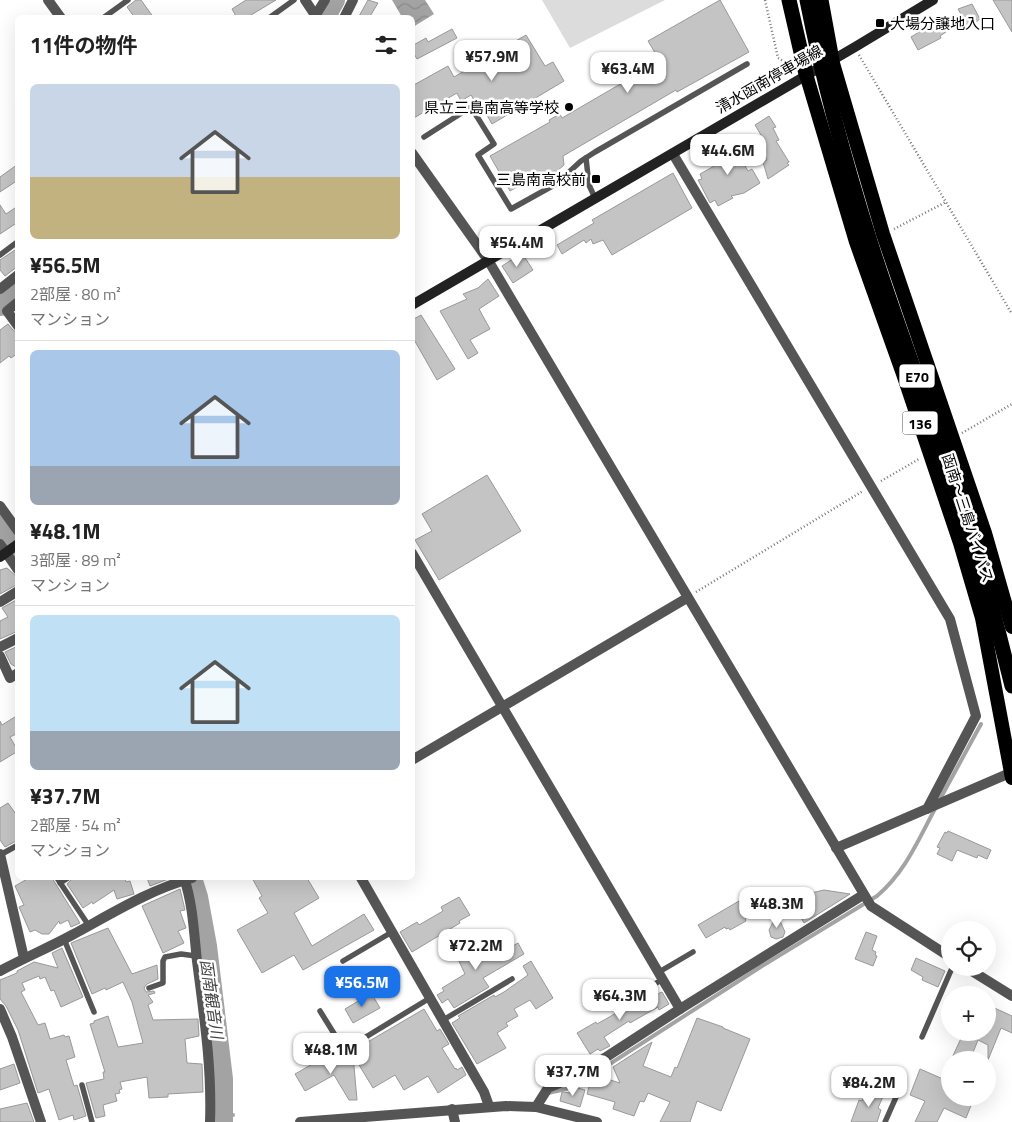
<!DOCTYPE html>
<html lang="ja">
<meta charset="utf-8">
<style>
body{margin:0;font-family:"Titillium Web","Noto Sans JP",sans-serif;background:#f2f2f2;color:#222;height:100vh;display:flex;flex-direction:column;font-size:19px;white-space:nowrap}
*{box-sizing:border-box;margin:0}
p{font-size:16px;color:#767676}
.icon{flex:none;width:28px;height:28px;fill:none;stroke:currentColor;stroke-width:2;stroke-linecap:round;stroke-linejoin:round}
.map{position:relative;flex:1;overflow:hidden}
.sheet{position:absolute;left:15px;top:15px;width:400px;height:865px;display:flex;flex-direction:column;background:#fff;border-radius:8px;box-shadow:0 5px 20px #0002}
.sheet>*{flex:none}
.tools{position:absolute;left:941px;top:921px;display:grid;gap:10px}
.tools a{display:grid;place-items:center;width:55px;height:55px;border-radius:50%;background:#fff;box-shadow:0 5px 20px #0002;font-size:25px}
.price{position:absolute;translate:-50% -42px;padding:0 11px;border-radius:10px;background:#fff;color:#222;font-size:16px;line-height:32px;filter:drop-shadow(0 1px 2px #0008)}
.price::after{content:'';position:absolute;left:50%;top:30px;width:15px;height:11px;margin-left:-8px;background:inherit;clip-path:polygon(0 0,100% 0,50% 100%)}
.price.current{background:#1a73e8;color:#fff}
ul{padding:0;list-style:none}
li{display:grid;align-content:center;gap:10px;height:265px;padding:0 15px}
li+li{border-top:1px solid #e0e0e0}
li span{display:grid;place-items:center;height:155px;border-radius:8px;color:#555}
li>.icon{margin-inline-start:auto}
span .icon{width:90px;height:90px;fill:#fffc;stroke-width:1}
li b{font-size:21px}
h2{display:flex;justify-content:space-between;align-items:center;height:60px;padding:0 15px;font-size:21px}
.map>svg:first-child{display:block}
</style>
<div class="map">
<svg width="1012" height="1122" viewBox="0 0 1012 1122">
<defs>
<pattern id="water-waves" width="16" height="10" patternUnits="userSpaceOnUse" patternTransform="scale(1.25)"><rect width="16" height="10" fill="#a3a3a3"/><path d="M0 5q4-4 8 0t8 0" fill="none" stroke="#8b8b8b"/></pattern>
</defs>
<rect width="100%" height="100%" fill="#fff"/>
<!-- pitch -->
<path fill="#dcdcdc" d="M542,0H665L570,48Z"/>
<!-- water -->
<path fill="url(#water-waves)" d="M392,0H425L434,14L413,27L412,18L402,17Z"/>
<g fill="none" stroke-linecap="round" stroke-linejoin="round">
<!-- stream -->
<g stroke="#a3a3a3" stroke-width="4">
<path d="M939,801L981,724"/>
<path d="M548,1093L566,1089L591,1076L762,966L877,896C906,871 918,840 936,807"/>
<path d="M223,1115H233"/>
</g>
<!-- river -->
<g stroke="#a3a3a3" stroke-width="22">
<path d="M324,18L334,0"/>
<path d="M0,305L18,290"/>
<path d="M0,522L18,549"/>
<path d="M191,878L197,897L206,946L222,1079V1122"/>
</g>
</g>
<!-- building -->
<g fill="#c4c4c4" stroke="#999">
<path d="M136,0H141L154,18H135L127,7Z"/>
<path d="M246,0H276L246,18H237L232,9Z"/>
<path d="M368,0L378,3L369,18H358Z"/>
<path d="M720,0L749,52L677,92L676,90L563,156L564,165L557,171L541,173L510,191L490,156L550,122L549,120L560,114L562,118L660,61L648,41Z"/>
<path d="M993,0H1012V32Z"/>
<path d="M972,4L980,19L972,25L971,22L967,25L958,9Z"/>
<path d="M932,24L934,27L940,24L946,32L940,36L941,38L918,50L911,37Z"/>
<path d="M452,29L457,38L417,59L412,50V46L426,38L428,42Z"/>
<path d="M526,35L545,66L553,62L564,81L492,124L481,105L478,107L471,95L461,101L457,93L412,119V86L448,66L454,77Z"/>
<path d="M769,116L776,127L773,128L779,140L776,141L789,162L787,163L789,165L768,179L763,162L767,160L757,142L755,136L761,135L755,125Z"/>
<path d="M732,137L739,149L736,150L748,171L752,169L760,183L744,193L731,196L733,198L718,206L715,200L710,203L698,180L702,179L700,174L725,160L717,146Z"/>
<path d="M18,164V180L0,192V177Z"/>
<path d="M673,173L692,208L612,255L603,240L593,244L591,239L586,243L584,240L562,254L557,245L594,223L592,220Z"/>
<path d="M0,205L6,214L18,206V222L0,234Z"/>
<path d="M18,248V266L5,276L0,270V260Z"/>
<path d="M522,253L533,270L513,283L502,266Z"/>
<path d="M488,279L499,296L479,309L490,329L470,340L478,353L468,359L440,311L467,299L463,294L478,288Z"/>
<path d="M421,315L455,369L437,380L412,336V320Z"/>
<path d="M8,324L13,330L18,333V353L11,358L9,356L0,363V330Z"/>
<path d="M487,475L521,531L439,580L415,540L432,531L422,514Z"/>
<path d="M7,568L16,576L18,584L0,594V570Z"/>
<path d="M18,599V631L0,639V621L8,617L2,608Z"/>
<path d="M18,646V666L16,667L11,664L5,652Z"/>
<path d="M18,715V733L10,737L18,751L0,762V721L2,725Z"/>
<path d="M8,803L18,817V840L5,847L0,840V808Z"/>
<path d="M948,831L991,850L987,859L978,855L977,858L957,850L952,861L937,854L940,848L937,847L945,832L947,833Z"/>
<path d="M29,878H52L80,923L71,927L68,920L60,924L59,921L49,934H42L35,930L30,932L19,907L24,905L15,886Z"/>
<path d="M73,878H125L126,882L130,881L134,894L117,899L114,890L93,904L92,902L83,908L67,884Z"/>
<path d="M147,878H171L150,886Z"/>
<path d="M252,878H307L319,898L294,913L312,946L364,914L374,930L303,970L294,955L262,973L237,930L268,913L259,898L262,896Z"/>
<path d="M180,889L185,910L180,911L186,928L178,931L184,943L163,953L142,906Z"/>
<path d="M824,890L850,894L804,923L793,904L811,893Z"/>
<path d="M459,897L470,915L459,921L460,923L412,952L400,932L417,922L419,925L443,911L441,907Z"/>
<path d="M739,901L748,917L745,919L746,921L730,930L729,928L726,929L725,927L706,938L698,925Z"/>
<path d="M777,914L785,932L783,937L776,939L771,937L769,930Z"/>
<path d="M108,928L132,974L157,965L158,979L147,984L144,988L146,992L154,991L155,993L148,995L153,1002L148,1005L153,1020L198,1019L199,1036L185,1039L187,1063L202,1064L203,1092L168,1094V1097L149,1098L147,1077L120,1082L122,1089L119,1090L120,1093L115,1094L117,1101L103,1105L105,1116L96,1118L86,1083L104,1079L103,1072H105L90,1024L94,1023V1021L108,1016L118,1047L143,1043L132,1002L123,982L106,990L105,988L92,994L71,943Z"/>
<path d="M866,932L877,936L872,950L876,952L875,955L877,956L873,966L855,959Z"/>
<path d="M477,937L490,959L518,943L524,954L483,978L489,987L454,1008L448,999L442,1003L437,995L444,991L442,988L465,974L457,957L464,954L460,947Z"/>
<path d="M62,948L83,997L61,1007L54,990L51,991L45,977L40,979L39,976L22,983L25,990L21,992L38,1025L45,1023L50,1039L64,1035L65,1037L69,1036L75,1057L66,1060L74,1086L77,1085L86,1116L74,1120L73,1115L59,1120L49,1089L38,1093L18,1030L6,1006L0,999V980L17,973V971L34,962L58,968L52,953Z"/>
<path d="M916,958L945,971L938,987L922,980L923,977L911,970Z"/>
<path d="M531,961L553,998L536,1009L530,1000L514,1009L518,1016L506,1023L508,1026L497,1033L506,1048L477,1064L452,1023L460,1018L458,1016L494,995L495,997L504,992L528,975L523,966Z"/>
<path d="M653,992L655,995L662,992L669,1004L659,1010L658,1007L630,1023L629,1021L604,1037L610,1046L600,1051L598,1049L590,1054L577,1033L596,1022L597,1024Z"/>
<path d="M370,994L371,997L373,996L380,1008L353,1023L345,1009Z"/>
<path d="M988,1005L1012,1016V1033L1001,1028L988,1060V1045L978,1040L970,1060H951L963,1034L960,1032H988Z"/>
<path d="M424,1009L437,1031L440,1029L449,1044L442,1048L455,1069L456,1068L457,1070L462,1067L466,1075L438,1093L428,1076L404,1090L395,1075L373,1088L353,1055L356,1053L354,1050Z"/>
<path d="M697,1018L723,1027V1028L750,1039L721,1111L697,1101L690,1122H660L670,1102L648,1093L644,1102L640,1101L634,1116L613,1109L615,1102L587,1094L590,1083L593,1084L594,1080L603,1083L604,1078L620,1083L613,1067L652,1042L643,1066L671,1077L675,1067L677,1068Z"/>
<path d="M335,1055L339,1063L353,1055L357,1100H349L334,1075L305,1091L295,1074L323,1058L324,1061Z"/>
<path d="M14,1064L20,1083L0,1090V1069Z"/>
<path d="M920,1069L950,1082V1098H974L966,1118L944,1108L937,1122H915L925,1101L910,1095Z"/>
<path d="M578,1088L585,1090L580,1107L560,1101L562,1092L571,1093Z"/>
<path d="M868,1088L884,1094L878,1108L881,1110L877,1122H851L859,1100L862,1101Z"/>
<path d="M27,1103L34,1122H0V1109Z"/>
</g>
<g fill="none" stroke-linecap="round" stroke-linejoin="round">
<!-- path -->
<g stroke="#777" stroke-width="2.5" stroke-dasharray="1 2.5" stroke-linecap="butt">
<path d="M765,0L778,58L790,65"/>
<path d="M859,55L1012,314"/>
<path d="M894,229L946,202"/>
<path d="M962,433L1012,404"/>
<path d="M881,481L919,459"/>
<path d="M696,592L863,491"/>
</g>
<!-- service -->
<g stroke="#555" stroke-width="5.5">
<path d="M103,18L128,0"/>
<path d="M269,18L294,0"/>
<path d="M424,137L471,107L494,144L478,155L511,209L556,184L581,161L595,152L747,64"/>
<path d="M586,158L589,185L595,198"/>
<path d="M0,255L16,243"/>
<path d="M0,855L18,845"/>
<path d="M57,878L89,926"/>
<path d="M60,883L68,878"/>
<path d="M64,939L94,1012"/>
<path d="M343,961L392,932"/>
<path d="M659,972L693,952"/>
<path d="M149,988L163,983V961L165,957L181,954L196,956"/>
<path d="M635,996L663,979"/>
<path d="M320,1011L343,1048L346,1049L430,998"/>
<path d="M443,1020L512,979"/>
<path d="M922,1037L952,968"/>
<path d="M82,1085L92,1122"/>
<path d="M885,1122L897,1095"/>
</g>
<!-- minor -->
<g stroke="#555" stroke-width="10">
<path d="M48,0L61,18"/>
<path d="M305,0L317,18"/>
<path d="M314,18L325,0"/>
<path d="M344,18L353,0"/>
<path d="M412,153L488,260L871,906L950,957"/>
<path d="M673,154L950,619L976,716L927,809"/>
<path d="M0,289L18,275"/>
<path d="M18,302L7,311L18,326"/>
<path d="M0,506L18,531"/>
<path d="M0,544L18,570"/>
<path d="M412,553L680,1009L577,1076L548,1088L536,1107"/>
<path d="M0,602L18,591"/>
<path d="M0,647L18,638"/>
<path d="M0,656L10,678L18,673"/>
<path d="M412,760L687,598"/>
<path d="M184,878C193,904 194,934 197,961C204,1016 212,1067 210,1122"/>
<path d="M361,878L484,1092L489,1106"/>
<path d="M967,968L1012,996"/>
<path d="M0,971C24,958 48,948 72,935C111,914 149,890 192,878"/>
<path d="M0,1009L12,1037L41,1122"/>
<path d="M680,1009L863,895"/>
<path d="M452,1109L455,1122"/>
</g>
<!-- tertiary -->
<g stroke="#555" stroke-width="10">
<path d="M836,848L1012,772"/>
<path d="M0,854L24,958"/>
<path d="M300,1122L506,1106L536,1107L597,1122"/>
</g>
<!-- secondary -->
<g stroke="#222" stroke-width="10">
<path d="M412,305L855,47L933,0"/>
<path d="M0,557L18,544"/>
</g>
<!-- trunk -->
<g stroke="#000" stroke-width="14">
<path d="M832,60L883,234L985,533L1012,627"/>
<path d="M806,74L856,242L903,374L960,543L982,618L1012,778"/>
</g>
<!-- motorway -->
<g stroke="#000" stroke-width="15">
<path d="M789,0L806,74"/>
<path d="M807,0C823,81 845,162 870,241C898,330 933,418 963,508C982,566 997,626 1012,686"/>
<path d="M821,0L832,60"/>
</g>
</g>
<!-- markers -->
<g fill="#000" stroke="#fff" stroke-width="2">
<rect x="875" y="18" width="10" height="10" rx="2.5"/>
<circle cx="569" cy="107" r="5"/>
<rect x="591" y="174" width="10" height="10" rx="2.5"/>
</g>
<g text-anchor="middle" dominant-baseline="central" stroke-width="5" stroke-linejoin="round" paint-order="stroke">
<!-- shield labels -->
<g fill="#fff" stroke="#4c4c4c" stroke-width="1">
<rect x="899.5" y="364.5" width="35" height="23" rx="4"/>
<rect x="902.5" y="411.5" width="35" height="23" rx="4"/>
</g>
<g font-size="14" font-weight="bold" fill="#000">
<text x="917" y="376">E70</text>
<text x="920" y="423">136</text>
</g>
<!-- poi labels -->
<g font-size="15" fill="#000" stroke="#fff" text-anchor="end">
<text x="890" y="23" text-anchor="start">大場分譲地入口</text>
<text x="559" y="107">県立三島南高等学校</text>
<text x="586" y="179">三島南高校前</text>
</g>
<!-- street labels -->
<g font-size="15" fill="#000" stroke="#fff">
<text transform="translate(769 79) rotate(-30)">清水函南停車場線</text>
<text transform="translate(968 518) rotate(72)">函南～三島バイパス</text>
</g>
<!-- water labels -->
<g font-size="16" font-style="italic" fill="#444" stroke="#fff">
<text transform="translate(212 999) rotate(82)">函南観音川</text>
</g>
</g>
</svg>
<div class="tools">
<a><svg class="icon" aria-label="locate" viewBox="0 0 24 24"><circle cx="12" cy="12" r="6"/><path d="M12 2v4M12 18v4M2 12h4M18 12h4"/></svg></a>
<a>+</a>
<a>−</a>
</div>
<b class="price" style="left:492px;top:82px">¥57.9M</b>
<b class="price" style="left:628px;top:94px">¥63.4M</b>
<b class="price" style="left:728px;top:176px">¥44.6M</b>
<b class="price" style="left:517px;top:268px">¥54.4M</b>
<b class="price" style="left:777px;top:929px">¥48.3M</b>
<b class="price" style="left:476px;top:971px">¥72.2M</b>
<b class="price current" style="left:362px;top:1008px">¥56.5M</b>
<b class="price" style="left:620px;top:1021px">¥64.3M</b>
<b class="price" style="left:331px;top:1075px">¥48.1M</b>
<b class="price" style="left:573px;top:1097px">¥37.7M</b>
<b class="price" style="left:869px;top:1108px">¥84.2M</b>
<section class="sheet">
<h2>11件の物件<svg class="icon" aria-label="filters" viewBox="0 0 24 24"><path d="M4 7h16M4 17h16"/><circle cx="9" cy="7" r="2"/><circle cx="15" cy="17" r="2"/></svg></h2>
<ul>
<li><span style="background:linear-gradient(#c9d6e8 60%,#c2b280 0)"><svg class="icon" aria-label="home" viewBox="0 0 24 24"><path d="M3 11l9-7 9 7M6 9v11h12V9"/></svg></span><div><b>¥56.5M</b><p>2部屋 · 80 m²</p><p>マンション</p></div></li>
<li><span style="background:linear-gradient(#a9c7e8 75%,#9aa5b1 0)"><svg class="icon" aria-label="home" viewBox="0 0 24 24"><path d="M3 11l9-7 9 7M6 9v11h12V9"/></svg></span><div><b>¥48.1M</b><p>3部屋 · 89 m²</p><p>マンション</p></div></li>
<li><span style="background:linear-gradient(#bfe0f5 75%,#9aa5b1 0)"><svg class="icon" aria-label="home" viewBox="0 0 24 24"><path d="M3 11l9-7 9 7M6 9v11h12V9"/></svg></span><div><b>¥37.7M</b><p>2部屋 · 54 m²</p><p>マンション</p></div></li>
</ul>
</section>
</div>
